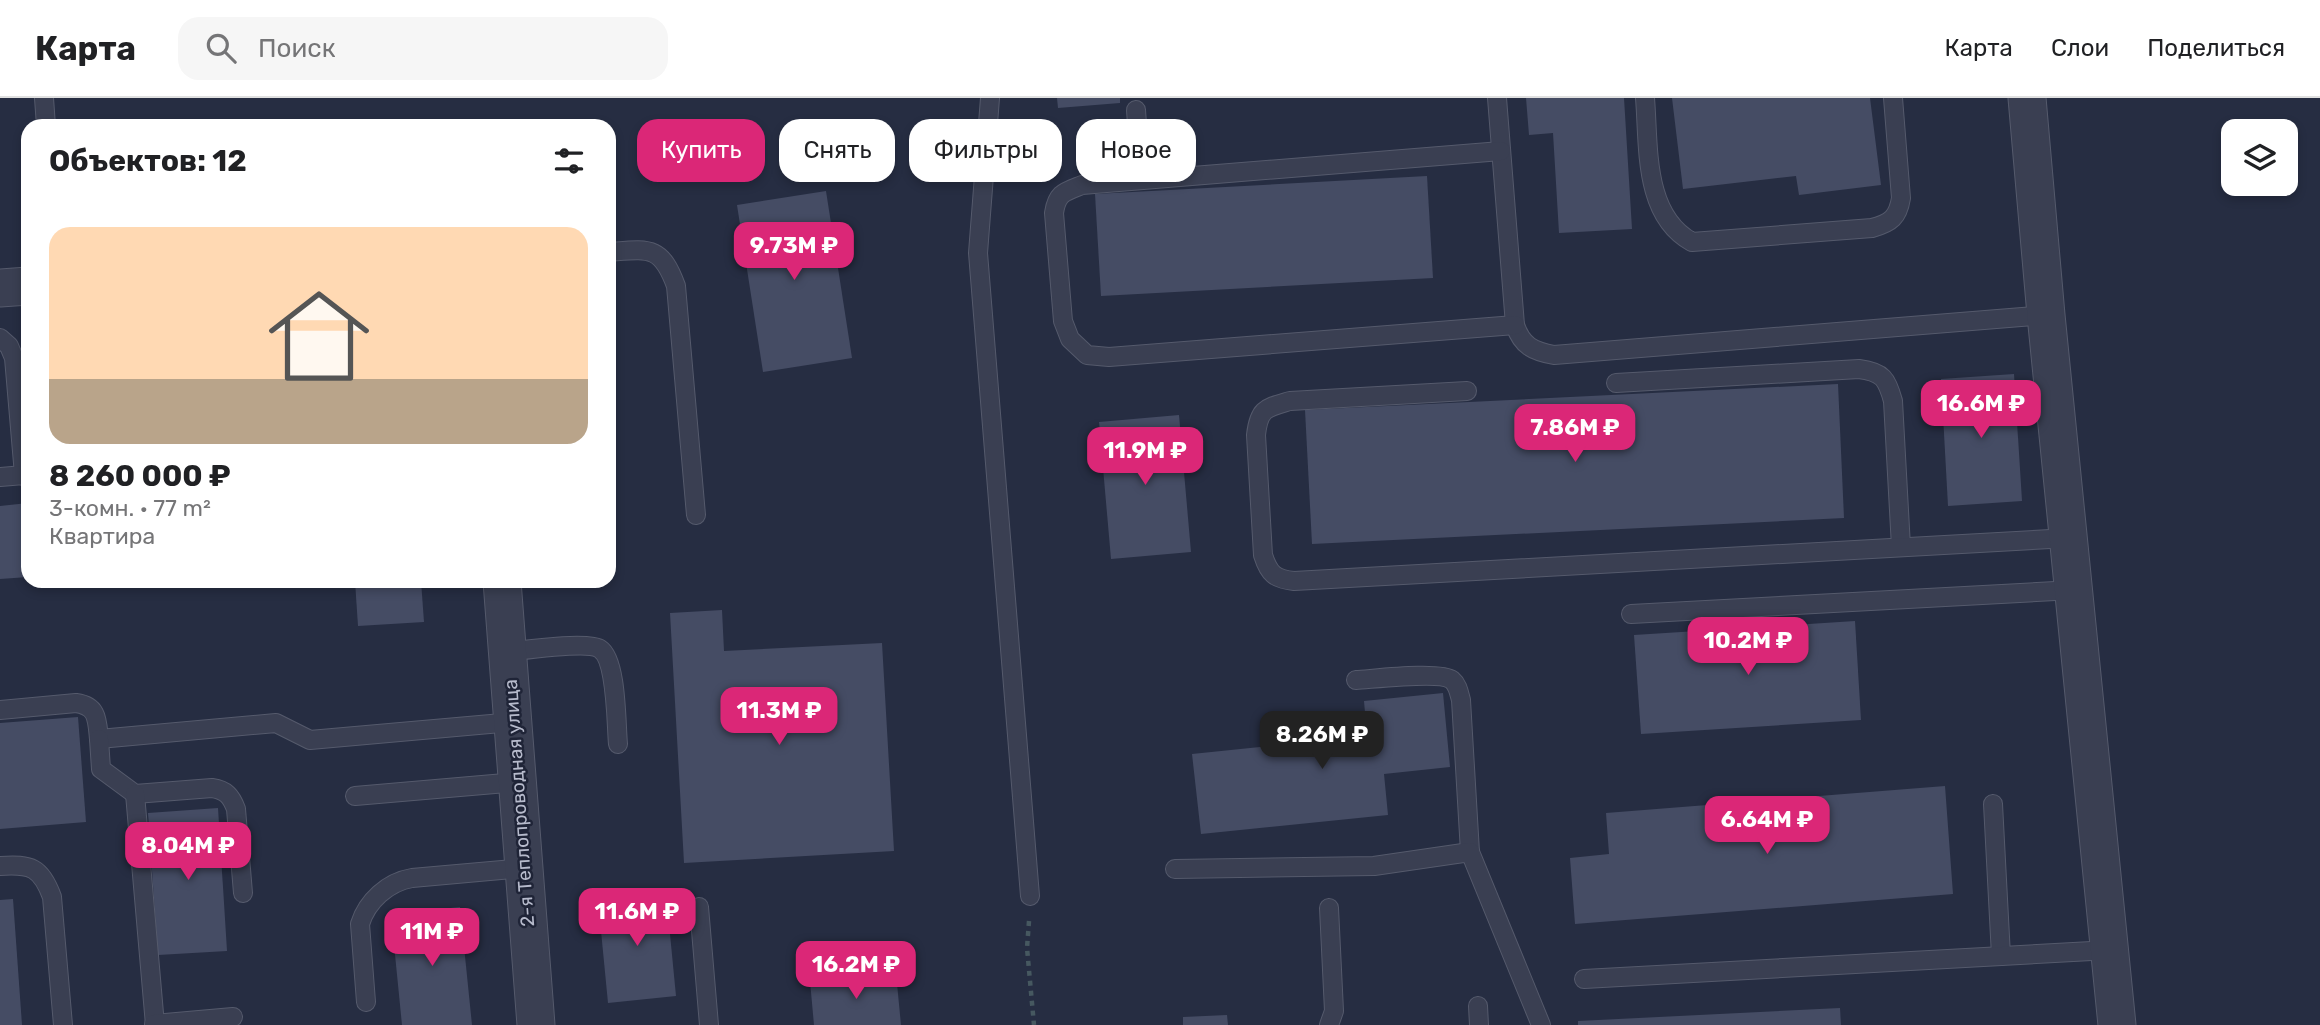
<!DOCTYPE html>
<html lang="ru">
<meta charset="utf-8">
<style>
body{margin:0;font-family:Rubik,sans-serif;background:#f6f6f6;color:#202124;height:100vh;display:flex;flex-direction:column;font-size:26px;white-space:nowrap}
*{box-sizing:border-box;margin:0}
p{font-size:23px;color:#757577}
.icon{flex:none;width:38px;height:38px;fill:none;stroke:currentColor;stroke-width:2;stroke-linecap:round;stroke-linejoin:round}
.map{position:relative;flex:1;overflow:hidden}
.panel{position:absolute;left:21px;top:21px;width:595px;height:469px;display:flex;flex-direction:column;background:#fff;border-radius:21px;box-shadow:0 4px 10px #0003}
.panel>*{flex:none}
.top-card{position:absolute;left:637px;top:21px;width:665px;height:63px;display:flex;gap:14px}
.controls{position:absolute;left:2221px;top:21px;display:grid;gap:14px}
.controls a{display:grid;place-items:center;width:77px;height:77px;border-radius:14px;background:#fff;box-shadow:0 4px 10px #0003;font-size:35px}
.price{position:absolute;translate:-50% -60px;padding:0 16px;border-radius:14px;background:#db2777;color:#fff;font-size:23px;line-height:46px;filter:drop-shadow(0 2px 4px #0008)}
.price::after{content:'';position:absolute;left:50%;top:42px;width:21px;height:16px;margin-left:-10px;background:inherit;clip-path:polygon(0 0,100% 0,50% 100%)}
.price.active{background:#222;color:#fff}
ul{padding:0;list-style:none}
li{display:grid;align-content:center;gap:14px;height:371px;padding:0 28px}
li span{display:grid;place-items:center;height:217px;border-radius:21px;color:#555}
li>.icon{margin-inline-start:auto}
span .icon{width:126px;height:126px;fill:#fffc;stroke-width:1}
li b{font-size:30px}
h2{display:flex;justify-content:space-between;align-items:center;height:84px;padding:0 28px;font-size:30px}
.pill{padding:0 24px;border-radius:21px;background:#fff;box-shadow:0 4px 10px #0003;font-size:24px;line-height:63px}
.pill.active{background:#db2777;color:#fff}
header{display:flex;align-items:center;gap:42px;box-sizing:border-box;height:98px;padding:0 35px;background:#fff;border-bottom:2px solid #e0e0e0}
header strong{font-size:33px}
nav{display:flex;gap:38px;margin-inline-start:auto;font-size:24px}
.search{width:490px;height:63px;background:#f6f6f6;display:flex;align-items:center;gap:18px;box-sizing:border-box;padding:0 24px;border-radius:21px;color:#757577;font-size:26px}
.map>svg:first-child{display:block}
</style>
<header>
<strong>Карта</strong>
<div class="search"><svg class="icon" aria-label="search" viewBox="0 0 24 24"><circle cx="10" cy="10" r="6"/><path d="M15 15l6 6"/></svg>Поиск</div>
<nav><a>Карта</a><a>Слои</a><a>Поделиться</a></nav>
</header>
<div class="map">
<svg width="2320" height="927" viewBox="0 0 2320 927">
<rect width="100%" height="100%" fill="#262d42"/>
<!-- building -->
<g fill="#454c64">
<path d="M1057,0H1120V5L1058,10Z"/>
<path d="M1526,0H1624L1632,131L1559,135L1553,35L1529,37Z"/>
<path d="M1672,0H1870L1881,87L1799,97L1796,78L1683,91Z"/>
<path d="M1427,78L1433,180L1101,198L1095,96Z"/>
<path d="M826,93L852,260L763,274L737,107Z"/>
<path d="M2014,276L2022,403L1948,408L1941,281Z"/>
<path d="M1838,286L1844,420L1312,446L1305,312Z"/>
<path d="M1179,317L1191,454L1111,461L1099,324Z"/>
<path d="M28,405V479L0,481V408Z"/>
<path d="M355,483H421L424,524L358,528Z"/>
<path d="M722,512L724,553L882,545L894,753L684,765L670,515Z"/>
<path d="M1855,523L1861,622L1641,636L1634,537Z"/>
<path d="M1443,595L1450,669L1384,676L1388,717L1201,736L1192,656L1367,638L1364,603Z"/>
<path d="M78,619L86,724L0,731V625Z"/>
<path d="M1945,688L1953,796L1575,826L1570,760L1609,756L1606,715Z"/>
<path d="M218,710L227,853L158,857L148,715Z"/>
<path d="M666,795L676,898L608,905L598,802Z"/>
<path d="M13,801L22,927H0V802Z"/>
<path d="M460,809L472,927H402L391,816Z"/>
<path d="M896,875L901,927H814L810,883Z"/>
<path d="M1840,910L1841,927H1578V923Z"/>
<path d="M1227,917L1228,927H1183V919Z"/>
</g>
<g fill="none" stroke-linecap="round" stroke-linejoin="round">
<defs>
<g id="lane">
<path d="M44,0L46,28"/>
<path d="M990,0L978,155L1030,798"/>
<path d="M1497,0L1515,227C1522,248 1533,253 1554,257L2046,217"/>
<path d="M1645,0C1649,48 1643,117 1692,144L1872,130C1891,125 1898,119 1901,100L1893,0"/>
<path d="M1136,12L1141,82"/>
<path d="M1501,53L1082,87C1064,94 1057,95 1054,115L1063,223L1070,241L1087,257L1109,259L1515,227"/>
<path d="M609,154C649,151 661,147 676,188L696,417"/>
<path d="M0,240L9,248L14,260L24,377"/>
<path d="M1616,285L1859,271C1883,274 1887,281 1893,303L1901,449"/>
<path d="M1467,293L1290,303C1266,310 1259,310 1256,337L1263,457C1269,476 1275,481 1294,483L2069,440"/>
<path d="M0,379L24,377L28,381"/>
<path d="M1631,516L2074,492"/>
<path d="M507,554C525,552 588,543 600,551C617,562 616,625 618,646"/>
<path d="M1356,582C1374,581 1440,573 1452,582C1458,587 1459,595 1461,602L1470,754"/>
<path d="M0,612L76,605C98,608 97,622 99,641L276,625L310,642L513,624"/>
<path d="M99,641L101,671L135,696L212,690C226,692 231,698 236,711L243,795"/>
<path d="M135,696L155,927"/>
<path d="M355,698L517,684"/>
<path d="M1993,706L2001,858"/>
<path d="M0,768C31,766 41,769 52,799L63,927"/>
<path d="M1175,771L1374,768L1470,754L1541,927"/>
<path d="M699,809L709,927"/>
<path d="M1329,810L1334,913L1329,927"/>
<path d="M1584,881L2110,852"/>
<path d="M366,904L360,826C367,803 388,784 412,780L524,770"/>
<path d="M1478,908L1479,927"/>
<path d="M154,926L233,919"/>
</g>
<g id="street">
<path d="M2027,0L2046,217L2117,927"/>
<path d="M0,190L28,188"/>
<path d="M502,483L536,927"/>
</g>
</defs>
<!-- lane casing -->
<use href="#lane" stroke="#555a6c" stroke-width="20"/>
<!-- street casing -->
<use href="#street" stroke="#555a6c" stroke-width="39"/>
<!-- path -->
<path stroke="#465860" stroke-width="4.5" stroke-dasharray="5 5" stroke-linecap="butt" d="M1029,823L1027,850L1034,927"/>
<!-- lane -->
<use href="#lane" stroke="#3a3f52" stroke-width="18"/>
<!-- street -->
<use href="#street" stroke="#3a3f52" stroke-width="37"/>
</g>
<g text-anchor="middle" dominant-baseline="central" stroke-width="5" stroke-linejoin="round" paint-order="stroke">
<!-- street labels -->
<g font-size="19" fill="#b7bbcc" stroke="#1f2437">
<text transform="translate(519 705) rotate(-94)">2-я Теплопроводная улица</text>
</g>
</g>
</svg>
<div class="controls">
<a><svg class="icon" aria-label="layers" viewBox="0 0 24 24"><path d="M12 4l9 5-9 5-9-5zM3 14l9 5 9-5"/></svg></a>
</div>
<b class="price" style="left:794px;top:184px">9.73M ₽</b>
<b class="price" style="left:1981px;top:342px">16.6M ₽</b>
<b class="price" style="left:1575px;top:366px">7.86M ₽</b>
<b class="price" style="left:1145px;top:389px">11.9M ₽</b>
<b class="price" style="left:1748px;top:579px">10.2M ₽</b>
<b class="price" style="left:779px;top:649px">11.3M ₽</b>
<b class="price active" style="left:1322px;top:673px">8.26M ₽</b>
<b class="price" style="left:1767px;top:758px">6.64M ₽</b>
<b class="price" style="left:188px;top:784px">8.04M ₽</b>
<b class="price" style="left:637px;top:850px">11.6M ₽</b>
<b class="price" style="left:432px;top:870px">11M ₽</b>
<b class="price" style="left:856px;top:903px">16.2M ₽</b>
<div class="top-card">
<a class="pill active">Купить</a>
<a class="pill">Снять</a>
<a class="pill">Фильтры</a>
<a class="pill">Новое</a>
</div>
<section class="panel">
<h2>Объектов: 12<svg class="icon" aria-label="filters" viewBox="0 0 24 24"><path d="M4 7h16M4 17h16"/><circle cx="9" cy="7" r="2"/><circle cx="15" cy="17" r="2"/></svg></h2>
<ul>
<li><span style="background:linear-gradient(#ffd9b3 70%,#b9a48a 0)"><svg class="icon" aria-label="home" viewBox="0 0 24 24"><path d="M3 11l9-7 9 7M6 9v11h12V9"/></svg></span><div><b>8 260 000 ₽</b><p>3-комн. · 77 m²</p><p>Квартира</p></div></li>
</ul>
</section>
</div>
